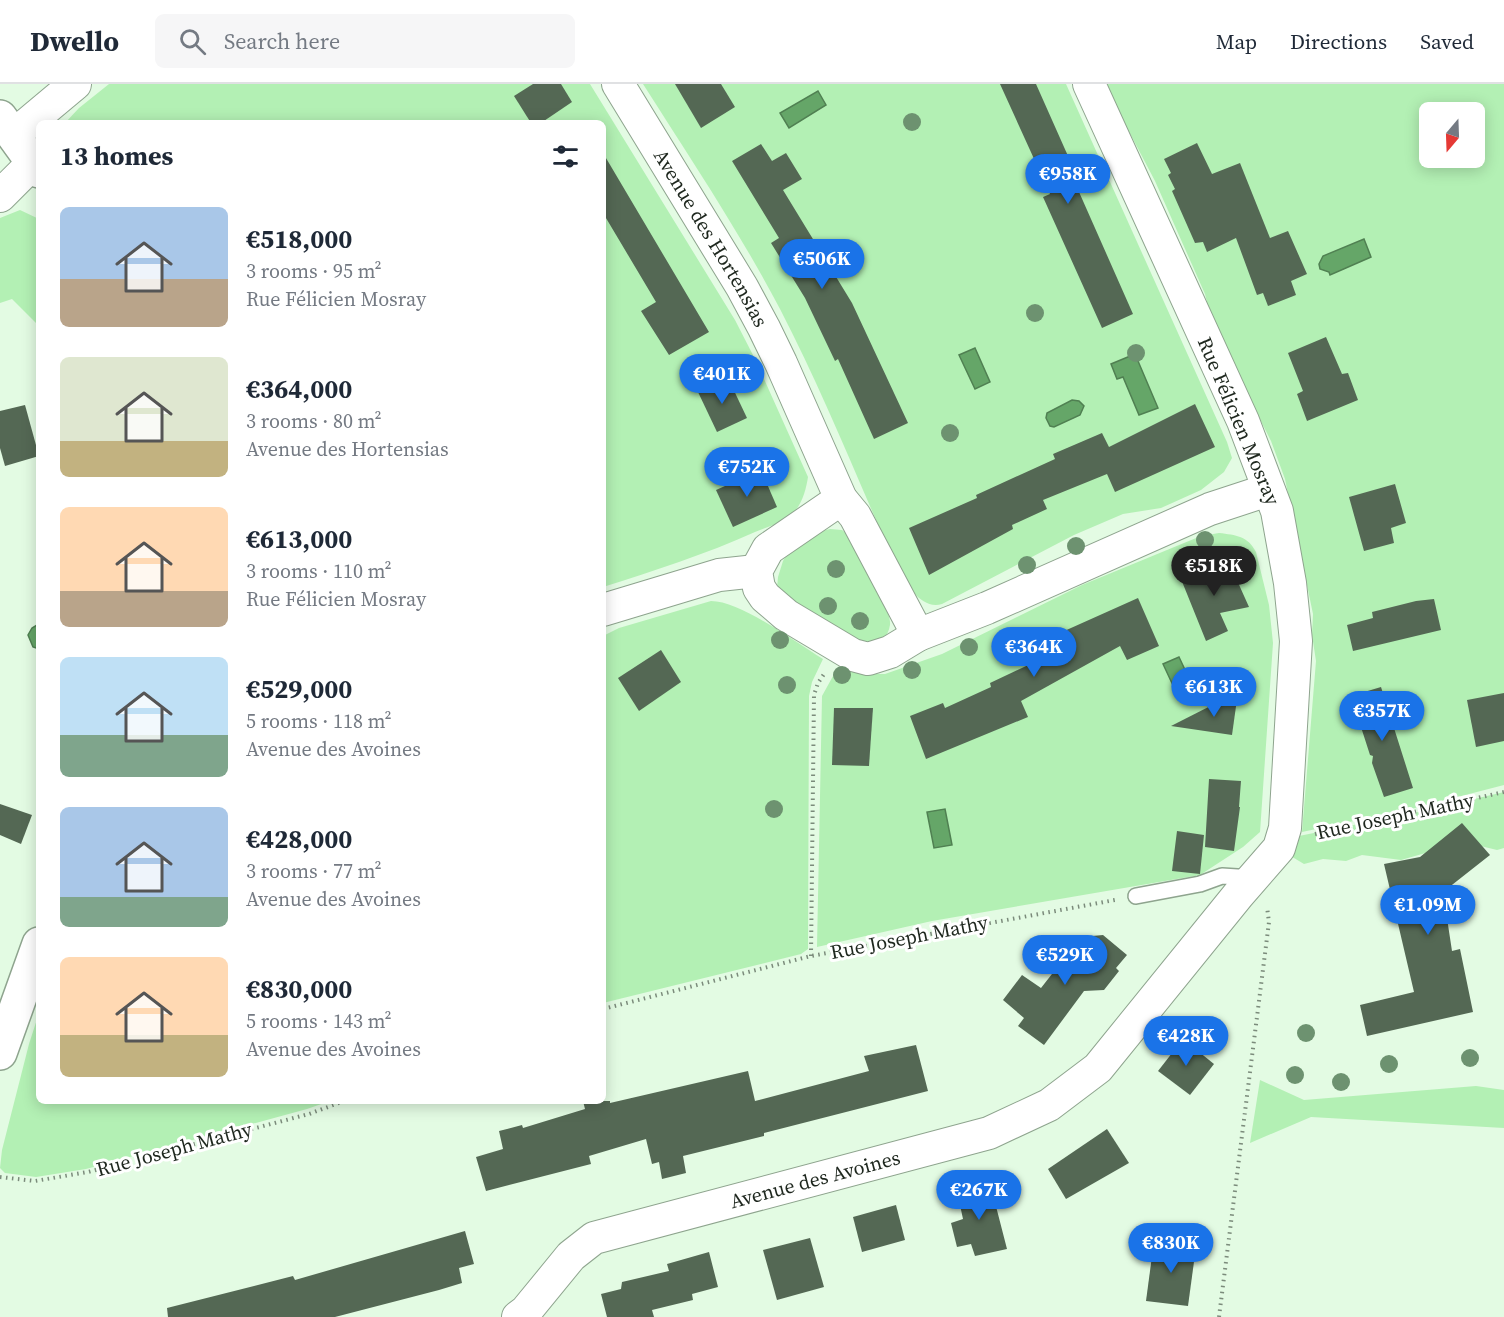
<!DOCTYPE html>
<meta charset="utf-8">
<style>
body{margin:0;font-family:"Source Serif 4",serif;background:#f6f6f7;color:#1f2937;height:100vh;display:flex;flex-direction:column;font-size:22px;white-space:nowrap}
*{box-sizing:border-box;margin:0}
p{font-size:20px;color:#747a83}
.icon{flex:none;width:33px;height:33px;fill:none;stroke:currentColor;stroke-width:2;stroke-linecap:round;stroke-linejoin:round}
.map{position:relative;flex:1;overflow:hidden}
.sheet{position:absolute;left:36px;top:36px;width:570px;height:984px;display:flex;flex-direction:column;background:#fff;border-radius:9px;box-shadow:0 3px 15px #0003}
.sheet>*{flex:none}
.needle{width:39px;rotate:199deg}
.fabs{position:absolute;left:1419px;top:18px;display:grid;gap:12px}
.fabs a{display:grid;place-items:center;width:66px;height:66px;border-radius:9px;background:#fff;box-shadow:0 3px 15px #0003;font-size:30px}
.price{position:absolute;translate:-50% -51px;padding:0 14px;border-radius:21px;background:#1a73e8;color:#fff;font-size:20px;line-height:39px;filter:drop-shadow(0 2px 3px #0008)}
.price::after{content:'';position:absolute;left:50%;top:36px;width:18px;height:14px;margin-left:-9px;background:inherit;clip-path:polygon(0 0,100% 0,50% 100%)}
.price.selected{background:#222;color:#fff}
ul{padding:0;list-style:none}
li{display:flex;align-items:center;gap:18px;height:150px;padding:0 24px}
li span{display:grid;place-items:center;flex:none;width:168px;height:120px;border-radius:9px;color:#555}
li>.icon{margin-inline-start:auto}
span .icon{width:72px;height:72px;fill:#fffc;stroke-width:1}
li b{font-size:26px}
h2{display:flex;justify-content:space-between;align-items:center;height:72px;padding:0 24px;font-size:26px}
header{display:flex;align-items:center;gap:36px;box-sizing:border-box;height:84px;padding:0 30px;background:#fff;border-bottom:2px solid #e0e1e3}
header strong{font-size:28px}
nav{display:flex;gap:33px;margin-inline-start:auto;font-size:21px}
.search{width:420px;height:54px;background:#f6f6f7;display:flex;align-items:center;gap:15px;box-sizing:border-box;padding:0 21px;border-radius:9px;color:#747a83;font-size:22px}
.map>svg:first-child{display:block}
</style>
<header>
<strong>Dwello</strong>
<div class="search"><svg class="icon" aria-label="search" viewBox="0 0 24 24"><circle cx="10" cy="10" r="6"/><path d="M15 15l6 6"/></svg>Search here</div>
<nav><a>Map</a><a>Directions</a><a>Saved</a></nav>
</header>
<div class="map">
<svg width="1504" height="1233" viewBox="0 0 1504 1233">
<rect width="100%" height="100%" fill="#e3fbe3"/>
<!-- green -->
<g fill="#b3f0b4" fill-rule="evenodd">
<path d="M109,0H590L735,236L755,275L808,393C806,406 802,421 792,430C782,439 767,443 755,448C706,470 654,487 603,503V39H65L79,24Z"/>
<path d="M643,0H1066L1227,358L1232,374L1224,388L1201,406L1161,424L1123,430L1074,451L942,520C921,526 908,501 898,486C859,399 824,310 780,225C739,147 690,74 643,0Z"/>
<path d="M1104,0H1504V701L1415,724L1302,748L1316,577L1312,551L1313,530L1285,395L1271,357L1213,243L1205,210L1155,97ZM1430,28H1474V74H1430Z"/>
<path d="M20,126L39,135V242L12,215L0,219V134Z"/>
<path d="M830,445L842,446L852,454C861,468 892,527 890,541C888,554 879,560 868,564L792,524L777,504L778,493L783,477L792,461L818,448Z"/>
<path d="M1219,449C1236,451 1248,452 1256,468L1269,521L1273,559L1260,748L1243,763L1200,791L932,837L817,863L822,612L838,583L867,590H885L942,570L1082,501L1201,452Z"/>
<path d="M711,517C741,517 795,558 823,575L812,598L809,612L808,865L801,870L603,919V552L619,544Z"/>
<path d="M1504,708V764L1497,766L1464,758L1401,776L1362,771L1346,777L1323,775L1304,780L1289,771V754L1423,727Z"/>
<path d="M39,929V1017H330L307,1025L86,1085L36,1093L5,1089L0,1084L2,1066L29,960Z"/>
<path d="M1260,996L1304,1016L1476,1002L1504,1006V1044L1311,1033L1250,1059Z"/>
</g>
<!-- water -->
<g fill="#65a668" stroke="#508052" stroke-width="1.5">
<path d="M818,7L826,21L789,44L780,29Z"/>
<path d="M1364,155L1371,173L1330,191L1329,188L1320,185L1319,180L1323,172Z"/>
<path d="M975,264L990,298L975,305L959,271Z"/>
<path d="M1135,270L1158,324L1139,331L1123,293L1117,295L1111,280Z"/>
<path d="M1072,316L1079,317L1084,322L1080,331L1054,343L1050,342L1046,334L1047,329Z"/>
<path d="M37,541H39V565L33,563L28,551L32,544Z"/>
<path d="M1179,573L1194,605L1178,612L1163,580Z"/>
<path d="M945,725L952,761L934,764L927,728Z"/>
</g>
<!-- building -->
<g fill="#546854">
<path d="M533,0H561L572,18L541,39H531L514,12Z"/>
<path d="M675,0H721L735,23L701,44Z"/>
<path d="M1000,0H1036L1068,72L1064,74L1133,230L1102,244L1043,113L1050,110Z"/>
<path d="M1197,59L1212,90L1240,79L1270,154L1288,147L1307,190L1291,197L1296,211L1268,222L1263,209L1257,211L1236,154L1207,168L1203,158L1195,159L1172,107L1175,105L1168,91L1171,89L1164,75Z"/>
<path d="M761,60L772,77L786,69L802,95L783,106L852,219L908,339L874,355L838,275L835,277L805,214L771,159L779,154L732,77Z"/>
<path d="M603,69L709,248L669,271L641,227L656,218L603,129Z"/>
<path d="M1326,253L1342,290L1348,289L1358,316L1307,337L1297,310L1303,307L1288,269Z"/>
<path d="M728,294L747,334L717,348L698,308Z"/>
<path d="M1195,320L1215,363L1115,408L1107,390L1043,416L1047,425L1012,441L1013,445L929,491L909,444L977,414L976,411L1055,375L1053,370L1102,349L1109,363Z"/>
<path d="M25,321L39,372L5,382L0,364V327Z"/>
<path d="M761,386L777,423L733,443L716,406Z"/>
<path d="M1395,400L1406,439L1391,444L1394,459L1364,467L1349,413Z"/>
<path d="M1227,474L1249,523L1220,529L1228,547L1206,557L1181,495Z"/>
<path d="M1138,514L1159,562L1127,576L1120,562L1021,617L1028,633L926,675L910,632L943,619L945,624L991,603L990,599L1039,576L1033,561Z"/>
<path d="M1434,515L1441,546L1353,567L1347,541L1373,534L1372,528L1416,517Z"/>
<path d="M661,566L681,598L639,627L618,594Z"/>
<path d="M1381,603L1413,704L1384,713L1372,679L1373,672L1370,671L1351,612Z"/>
<path d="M1238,608L1232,651L1171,642Z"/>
<path d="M1504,609V657L1476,663L1467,616Z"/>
<path d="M834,624H873L869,682L832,681Z"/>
<path d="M1209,695L1241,697L1239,723H1240L1234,767L1205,763Z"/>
<path d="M0,720L32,731L21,760L0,751Z"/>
<path d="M1462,739L1490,771L1443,808L1452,867L1460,865L1473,928L1367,952L1360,921L1414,908L1384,780L1420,773Z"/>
<path d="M1177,747L1204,751L1200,790L1172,787Z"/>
<path d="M1103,851L1127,871L1116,884L1119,887L1104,906L1084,907L1044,961L1018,942L1024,934L1003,916L1022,891L1041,904L1081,853Z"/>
<path d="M1183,955L1214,980L1190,1011L1158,987Z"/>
<path d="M916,961L928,1007L764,1049V1052L683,1072L686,1089L662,1095L659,1078L652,1080L646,1055L589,1072L591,1080L486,1107L476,1073L503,1065L499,1047L522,1041L523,1044L585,1025L583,1017H610V1019L748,987L755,1017L869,987L864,972Z"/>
<path d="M1107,1045L1129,1079L1066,1115L1048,1085Z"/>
<path d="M990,1099L1007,1165L975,1172L971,1160L957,1163L951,1139L963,1135L957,1107Z"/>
<path d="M896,1121L905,1156L862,1168L853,1133Z"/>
<path d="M465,1147L474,1180L459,1184L462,1199L439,1206L335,1233H168L167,1224L293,1192L295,1196Z"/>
<path d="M810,1154L824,1203L777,1216L763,1166Z"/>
<path d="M1154,1157L1196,1163L1188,1222L1146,1217Z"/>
<path d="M709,1168L718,1203L692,1210L693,1216L652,1226L654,1233H607L601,1210L621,1205L622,1198L669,1187L667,1180Z"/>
</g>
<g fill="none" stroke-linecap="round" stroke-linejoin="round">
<defs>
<path id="lane" d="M1136,812L1200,800L1222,792L1253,794"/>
<g id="street">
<path id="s1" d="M618,0L742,203L764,244L781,279L841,415L855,432L918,551"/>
<path d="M14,51L75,0"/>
<path d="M0,112L33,79"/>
<path d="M841,415L768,465L756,487L759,504L765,513L786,531L853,571L868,575L890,568L918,551L987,524L1210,425L1268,406"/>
<path d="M603,526L719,491L756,487"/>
<path id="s2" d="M518,1233L526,1227L571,1172L594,1154L989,1049L1049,1021L1098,984L1239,810L1279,764L1285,744L1296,557L1290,499L1277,427L1243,337L1089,0"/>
</g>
<g id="secondary">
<path d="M0,33L39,87"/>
<path d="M0,969L39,860"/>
</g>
</defs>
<!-- lane casing -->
<use href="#lane" stroke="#8ea48e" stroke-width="18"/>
<!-- street casing -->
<use href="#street" stroke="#8ea48e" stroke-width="34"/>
<!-- secondary casing -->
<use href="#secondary" stroke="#8ea48e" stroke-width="36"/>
<!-- path -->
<g stroke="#7b8b7b" stroke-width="4" stroke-dasharray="1.5 4.5" stroke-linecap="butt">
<path d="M1315,750L1504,708"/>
<path d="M811,872L814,611L818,599L824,590"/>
<path d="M603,925L811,872L1115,816"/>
<path d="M0,1093L35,1097L88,1088L309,1030L344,1017"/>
<path d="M1219,1233L1269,838L1267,823"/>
</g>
<!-- lane -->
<use href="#lane" stroke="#fff" stroke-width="15"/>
<!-- street -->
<use href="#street" stroke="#fff" stroke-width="32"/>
<!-- secondary -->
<use href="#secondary" stroke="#fff" stroke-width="33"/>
</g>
<!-- trees -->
<g fill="#6d9270">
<circle cx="912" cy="38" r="9"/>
<circle cx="1035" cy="229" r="9"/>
<circle cx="1136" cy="269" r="9"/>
<circle cx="950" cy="349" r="9"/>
<circle cx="1205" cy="456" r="9"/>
<circle cx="1076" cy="462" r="9"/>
<circle cx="1027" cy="481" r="9"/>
<circle cx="836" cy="485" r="9"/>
<circle cx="828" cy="522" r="9"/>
<circle cx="860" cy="537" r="9"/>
<circle cx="780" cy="556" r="9"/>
<circle cx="969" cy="563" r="9"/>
<circle cx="912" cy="586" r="9"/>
<circle cx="842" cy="591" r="9"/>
<circle cx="787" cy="601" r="9"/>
<circle cx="774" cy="725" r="9"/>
<circle cx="1306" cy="949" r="9"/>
<circle cx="1470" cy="974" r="9"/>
<circle cx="1389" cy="980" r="9"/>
<circle cx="1295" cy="991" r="9"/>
<circle cx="1341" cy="998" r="9"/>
</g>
<g text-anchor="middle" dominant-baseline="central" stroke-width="6" stroke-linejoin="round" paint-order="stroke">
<!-- street labels -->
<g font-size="20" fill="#1e271e" stroke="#fff">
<text stroke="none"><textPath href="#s1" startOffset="180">Avenue des Hortensias</textPath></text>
<text transform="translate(1239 337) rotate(67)">Rue Félicien Mosray</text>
<text transform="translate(1395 732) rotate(-12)">Rue Joseph Mathy</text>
<text transform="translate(909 853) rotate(-11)">Rue Joseph Mathy</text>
<text transform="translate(174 1065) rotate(-15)">Rue Joseph Mathy</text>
<text stroke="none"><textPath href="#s2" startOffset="339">Avenue des Avoines</textPath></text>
</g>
</g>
</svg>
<div class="fabs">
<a><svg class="needle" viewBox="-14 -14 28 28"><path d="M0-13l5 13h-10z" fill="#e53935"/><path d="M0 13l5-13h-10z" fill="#747a83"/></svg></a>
</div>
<b class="price" style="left:1068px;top:121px">€958K</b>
<b class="price" style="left:822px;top:206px">€506K</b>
<b class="price" style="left:722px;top:321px">€401K</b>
<b class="price" style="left:747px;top:414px">€752K</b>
<b class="price selected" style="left:1214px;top:513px">€518K</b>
<b class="price" style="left:1034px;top:594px">€364K</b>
<b class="price" style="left:1214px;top:634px">€613K</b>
<b class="price" style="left:1382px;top:658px">€357K</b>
<b class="price" style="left:1428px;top:852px">€1.09M</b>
<b class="price" style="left:1065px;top:902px">€529K</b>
<b class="price" style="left:1186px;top:983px">€428K</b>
<b class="price" style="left:979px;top:1137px">€267K</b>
<b class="price" style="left:1171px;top:1190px">€830K</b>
<section class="sheet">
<h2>13 homes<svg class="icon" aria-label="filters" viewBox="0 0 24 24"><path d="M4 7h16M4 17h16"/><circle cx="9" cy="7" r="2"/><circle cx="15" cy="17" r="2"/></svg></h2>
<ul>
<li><span style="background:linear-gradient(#a9c7e8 60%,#b9a48a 0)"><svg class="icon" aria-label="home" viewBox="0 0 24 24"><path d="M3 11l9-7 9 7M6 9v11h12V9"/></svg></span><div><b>€518,000</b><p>3 rooms · 95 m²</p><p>Rue Félicien Mosray</p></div></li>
<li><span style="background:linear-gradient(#dfe7d0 70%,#c2b280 0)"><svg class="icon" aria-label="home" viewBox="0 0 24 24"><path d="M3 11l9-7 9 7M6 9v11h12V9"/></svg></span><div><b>€364,000</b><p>3 rooms · 80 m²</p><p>Avenue des Hortensias</p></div></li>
<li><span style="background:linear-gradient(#ffd9b3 70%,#b9a48a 0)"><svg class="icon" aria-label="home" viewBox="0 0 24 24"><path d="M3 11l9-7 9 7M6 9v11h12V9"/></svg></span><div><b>€613,000</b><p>3 rooms · 110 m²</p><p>Rue Félicien Mosray</p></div></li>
<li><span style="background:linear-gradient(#bfe0f5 65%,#7fa58c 0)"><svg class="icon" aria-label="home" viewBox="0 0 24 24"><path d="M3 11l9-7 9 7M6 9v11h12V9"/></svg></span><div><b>€529,000</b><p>5 rooms · 118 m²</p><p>Avenue des Avoines</p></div></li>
<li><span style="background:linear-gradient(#a9c7e8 75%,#7fa58c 0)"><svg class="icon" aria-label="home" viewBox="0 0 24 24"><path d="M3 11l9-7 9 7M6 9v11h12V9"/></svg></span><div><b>€428,000</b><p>3 rooms · 77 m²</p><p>Avenue des Avoines</p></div></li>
<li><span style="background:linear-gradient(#ffd9b3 65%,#c2b280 0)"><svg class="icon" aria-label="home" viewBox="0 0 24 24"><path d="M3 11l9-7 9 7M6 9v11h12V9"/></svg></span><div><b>€830,000</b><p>5 rooms · 143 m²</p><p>Avenue des Avoines</p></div></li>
</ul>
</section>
</div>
